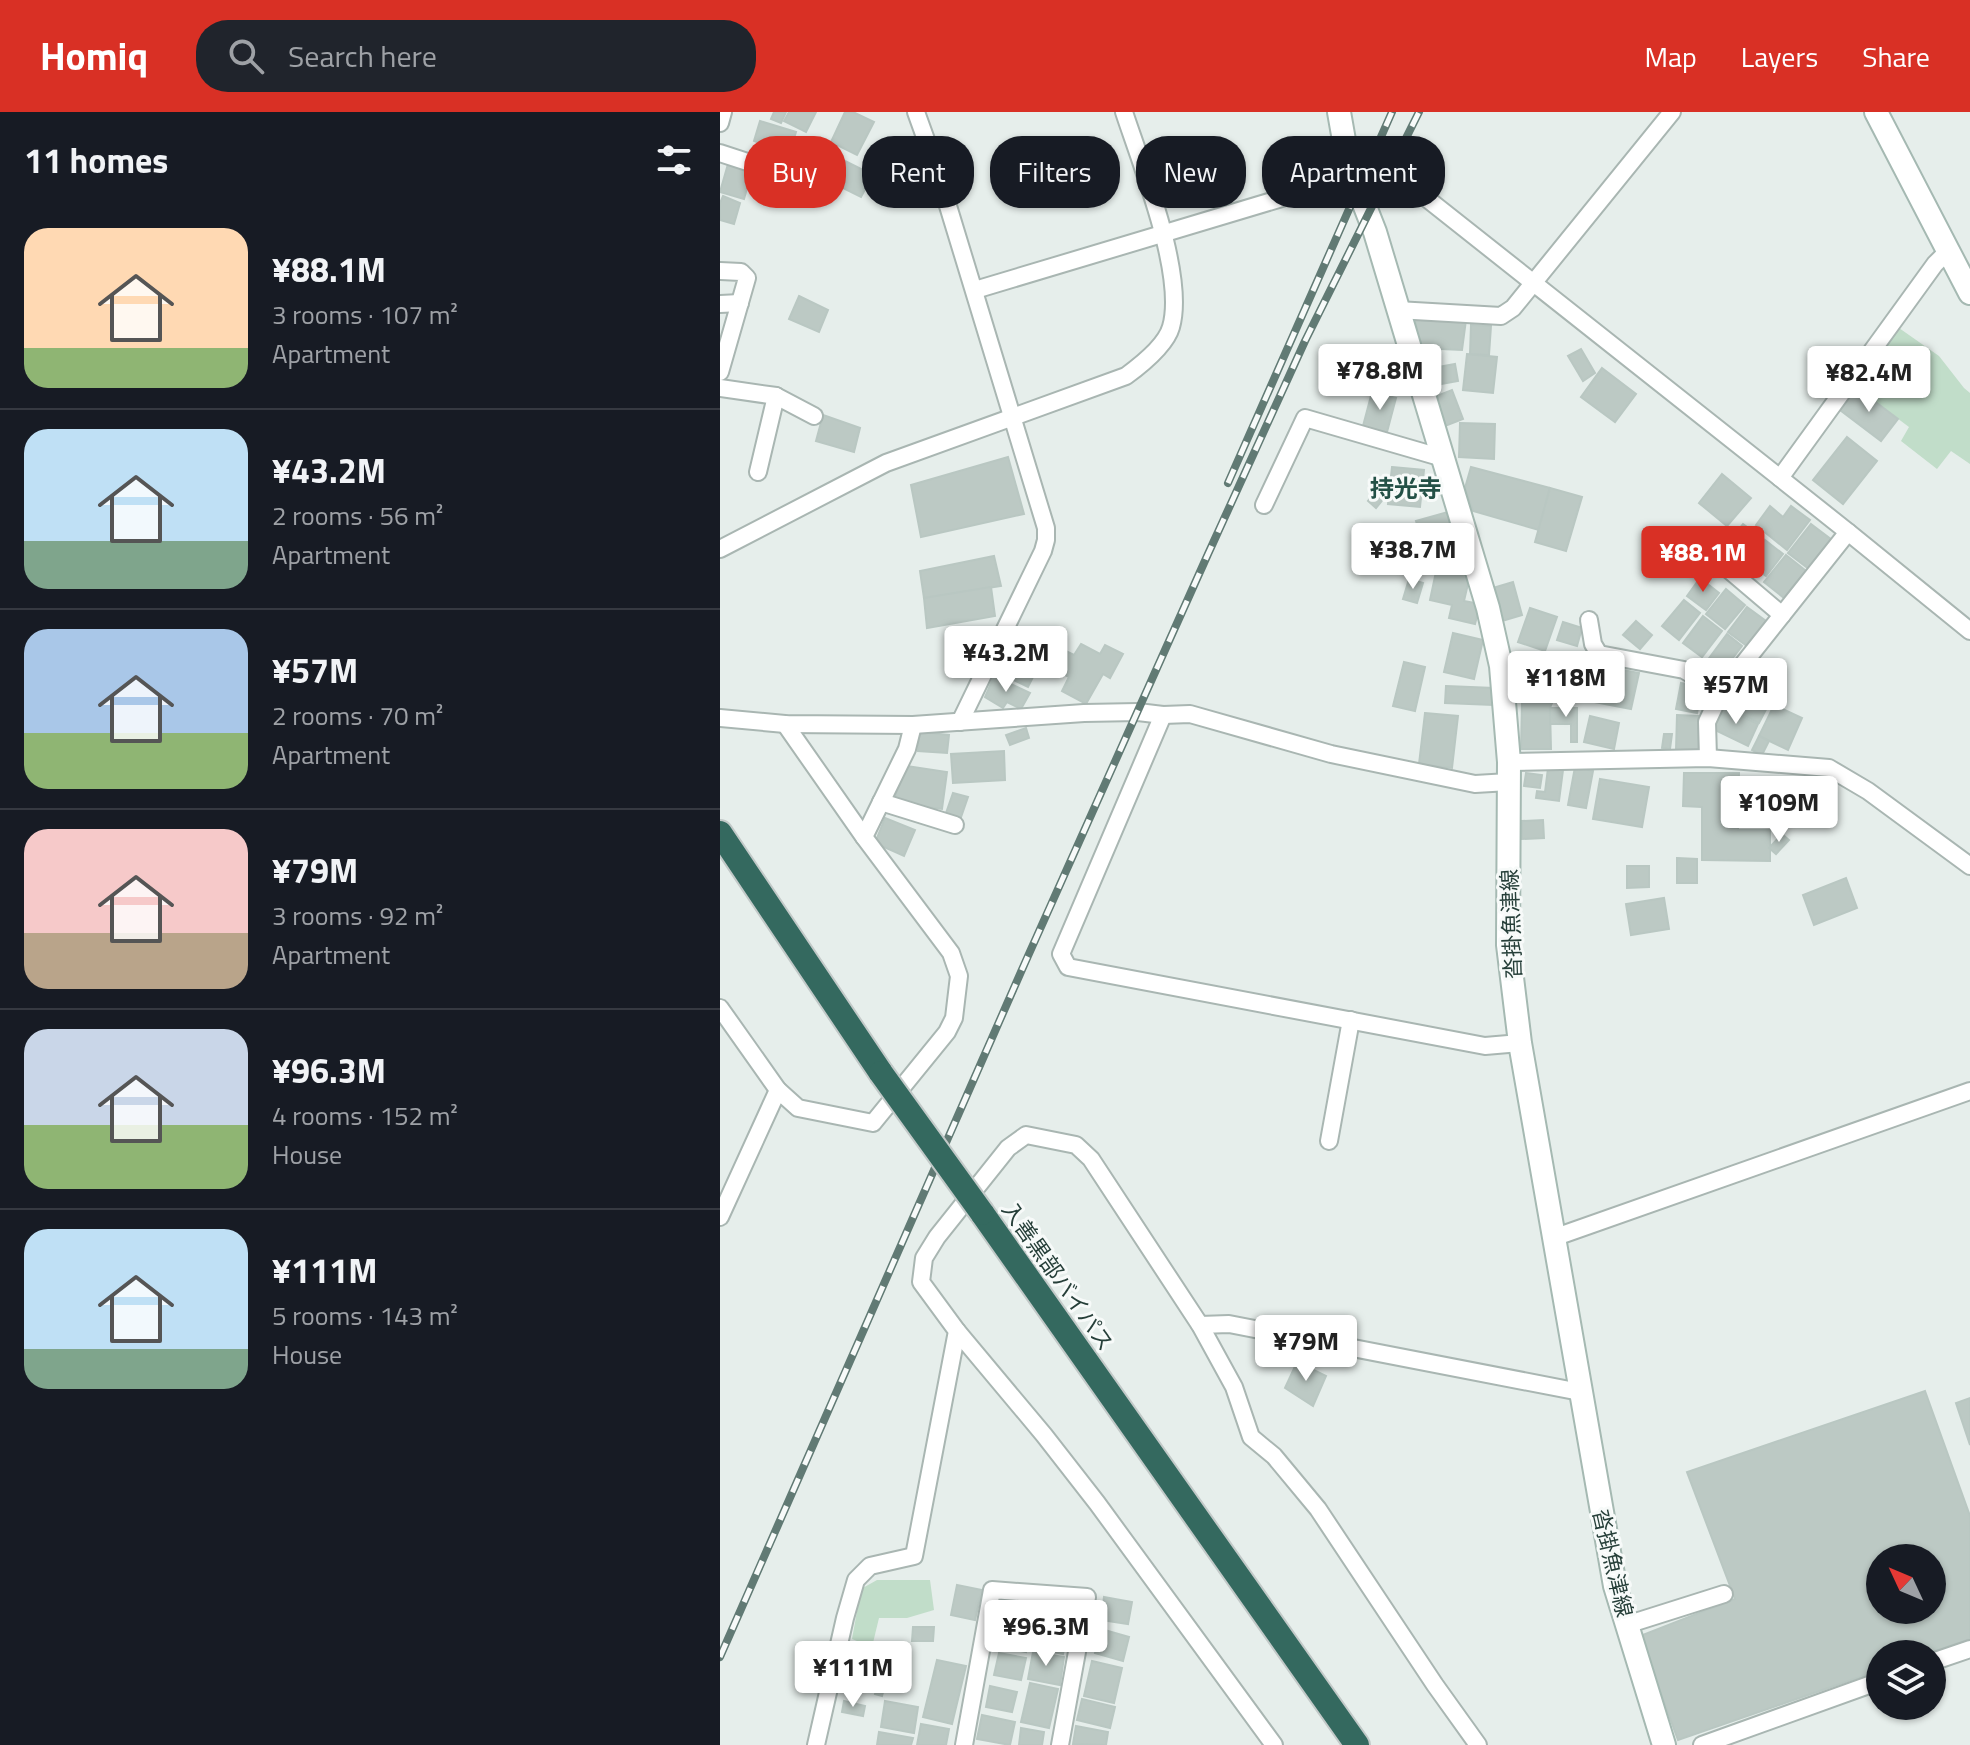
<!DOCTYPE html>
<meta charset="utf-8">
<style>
body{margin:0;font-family:"Titillium Web","Noto Sans JP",sans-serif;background:#20242c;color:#f1f3f6;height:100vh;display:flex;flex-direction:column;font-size:30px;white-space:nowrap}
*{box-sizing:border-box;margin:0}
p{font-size:26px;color:#9ea1a6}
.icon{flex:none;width:44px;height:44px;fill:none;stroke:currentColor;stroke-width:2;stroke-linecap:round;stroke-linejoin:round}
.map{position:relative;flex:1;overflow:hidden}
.sheet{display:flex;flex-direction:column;background:#171b24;width:720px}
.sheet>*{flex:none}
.guide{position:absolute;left:24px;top:24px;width:760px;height:72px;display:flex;gap:16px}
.needle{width:52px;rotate:314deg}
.controls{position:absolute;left:1146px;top:1432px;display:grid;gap:16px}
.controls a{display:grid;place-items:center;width:80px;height:80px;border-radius:50%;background:#171b24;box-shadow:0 2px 6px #0004;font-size:40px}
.price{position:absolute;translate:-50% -68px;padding:0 18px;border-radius:8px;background:#fff;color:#222;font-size:26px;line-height:52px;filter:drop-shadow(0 2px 4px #0008)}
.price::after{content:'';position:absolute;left:50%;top:48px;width:24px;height:18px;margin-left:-12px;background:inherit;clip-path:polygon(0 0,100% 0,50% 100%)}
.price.selected{background:#d93025;color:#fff}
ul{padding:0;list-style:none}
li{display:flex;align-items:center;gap:24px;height:200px;padding:0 24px}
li+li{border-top:2px solid #363941}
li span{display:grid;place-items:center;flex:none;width:224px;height:160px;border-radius:24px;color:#555}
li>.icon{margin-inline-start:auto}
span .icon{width:96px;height:96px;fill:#fffc;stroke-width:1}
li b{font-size:34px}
h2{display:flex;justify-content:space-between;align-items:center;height:96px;padding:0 24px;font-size:34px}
.chip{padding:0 28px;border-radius:32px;background:#171b24;box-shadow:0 2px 6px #0004;font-size:28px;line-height:72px}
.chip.selected{background:#d93025;color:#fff}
header{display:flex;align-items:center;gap:48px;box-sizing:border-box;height:112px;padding:0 40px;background:#d93025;color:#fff}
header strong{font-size:38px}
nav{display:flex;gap:44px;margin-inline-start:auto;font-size:28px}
.search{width:560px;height:72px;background:#20242c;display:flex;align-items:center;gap:20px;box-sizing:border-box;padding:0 28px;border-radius:32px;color:#9ea1a6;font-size:30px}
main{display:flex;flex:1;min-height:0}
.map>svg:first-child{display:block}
</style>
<header>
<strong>Homiq</strong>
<div class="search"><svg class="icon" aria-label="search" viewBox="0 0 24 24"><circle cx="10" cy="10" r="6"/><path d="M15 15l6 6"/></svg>Search here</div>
<nav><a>Map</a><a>Layers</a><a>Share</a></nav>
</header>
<main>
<section class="sheet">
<h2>11 homes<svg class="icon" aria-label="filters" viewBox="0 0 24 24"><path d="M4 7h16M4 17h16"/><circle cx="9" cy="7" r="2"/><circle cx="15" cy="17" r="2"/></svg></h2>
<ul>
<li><span style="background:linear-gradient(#ffd9b3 75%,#8fb573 0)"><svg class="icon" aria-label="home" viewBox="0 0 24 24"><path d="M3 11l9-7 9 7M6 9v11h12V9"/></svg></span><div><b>¥88.1M</b><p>3 rooms · 107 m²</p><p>Apartment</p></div></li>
<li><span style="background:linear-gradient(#bfe0f5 70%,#7fa58c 0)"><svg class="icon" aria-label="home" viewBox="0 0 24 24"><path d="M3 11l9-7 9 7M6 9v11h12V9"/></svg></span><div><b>¥43.2M</b><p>2 rooms · 56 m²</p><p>Apartment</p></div></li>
<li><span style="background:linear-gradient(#a9c7e8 65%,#8fb573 0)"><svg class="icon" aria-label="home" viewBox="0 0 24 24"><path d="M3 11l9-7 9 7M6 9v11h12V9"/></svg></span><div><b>¥57M</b><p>2 rooms · 70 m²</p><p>Apartment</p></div></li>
<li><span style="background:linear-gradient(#f6c9c9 65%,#b9a48a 0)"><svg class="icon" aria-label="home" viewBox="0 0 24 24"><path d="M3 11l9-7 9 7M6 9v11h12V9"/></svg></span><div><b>¥79M</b><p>3 rooms · 92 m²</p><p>Apartment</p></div></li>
<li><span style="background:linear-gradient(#c9d6e8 60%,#8fb573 0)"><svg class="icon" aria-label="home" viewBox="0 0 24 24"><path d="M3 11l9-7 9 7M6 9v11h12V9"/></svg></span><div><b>¥96.3M</b><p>4 rooms · 152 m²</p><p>House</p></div></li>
<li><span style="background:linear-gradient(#bfe0f5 75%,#7fa58c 0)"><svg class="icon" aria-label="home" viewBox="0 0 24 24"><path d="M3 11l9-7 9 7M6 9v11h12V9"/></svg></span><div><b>¥111M</b><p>5 rooms · 143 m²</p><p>House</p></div></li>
</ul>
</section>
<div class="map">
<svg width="1250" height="1633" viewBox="0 0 1250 1633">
<rect width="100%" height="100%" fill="#e6eeeb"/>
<!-- green -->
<g fill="#c1ddc9">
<path d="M1179,216L1219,244L1244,276L1250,281V352L1231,339L1217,357L1181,329L1189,315L1137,276Z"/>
<path d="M157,1468H210L214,1498L187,1506H159L152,1535L132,1527L141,1477Z"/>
</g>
<!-- building -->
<g fill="#bcc9c4" stroke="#b9c7c2" stroke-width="2" fill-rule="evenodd">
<path d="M54,0H66L61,11L51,7Z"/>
<path d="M69,0H96L86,20L64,9Z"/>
<path d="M125,0H133L154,10L137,43L111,30Z"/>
<path d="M40,9L76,20L65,54L43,47L47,34L34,29Z"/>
<path d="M119,46L153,63L141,85L107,68Z"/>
<path d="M8,52L32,59L24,87L0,80Z"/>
<path d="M3,84L20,91L14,112L0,108V91Z"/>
<path d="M79,184L108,198L99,220L69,207Z"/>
<path d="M695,205L746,208L742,238L699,236Z"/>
<path d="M751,213L771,214L769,243L750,242Z"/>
<path d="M861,237L875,261L863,269L848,244Z"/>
<path d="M747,242L777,245L773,281L743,278Z"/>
<path d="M735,252L738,269L721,272L718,255Z"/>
<path d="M882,256L916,282L895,310L861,285Z"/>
<path d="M1137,276L1178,307L1161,329L1120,298Z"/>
<path d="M732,278L743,307L725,314L714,285Z"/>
<path d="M652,280L676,286L667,320L643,314Z"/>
<path d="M103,303L140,316L134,340L96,329Z"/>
<path d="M740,311L775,312L774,347L739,345Z"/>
<path d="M1127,325L1157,349L1123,392L1093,368Z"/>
<path d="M288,345L304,402L201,425L191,373Z"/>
<path d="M672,355L704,358L700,395L668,392Z"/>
<path d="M751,355L830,376L819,418L753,399L745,376Z"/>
<path d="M1002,362L1031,386L1007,414L979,391Z"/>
<path d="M830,376L862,385L846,439L815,430Z"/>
<path d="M656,379L665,385L656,396L648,389Z"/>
<path d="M1050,394L1063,405L1071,394L1090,408L1067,438L1036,413Z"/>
<path d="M728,400L735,424L703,433L696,409Z"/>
<path d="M1023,412L1043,427L1029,445L1009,429Z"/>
<path d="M1091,412L1112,428L1089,457L1068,441Z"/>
<path d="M1045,428L1063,442L1046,464L1028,450Z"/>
<path d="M1007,430L1018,438L1009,450L998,442Z"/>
<path d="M1066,443L1086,459L1064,486L1044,470Z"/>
<path d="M274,444L281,474L204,486L200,459Z"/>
<path d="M993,446L1002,454L993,465L983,458Z"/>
<path d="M717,455L750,463L744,489L760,492L755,512L729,506L732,493L710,488Z"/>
<path d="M980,466L999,481L986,498L967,484Z"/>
<path d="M689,467L703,471L697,491L683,487Z"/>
<path d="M793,470L802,503L782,509L773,476Z"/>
<path d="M271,475L275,504L207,516L204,486Z"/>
<path d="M1006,477L1025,493L1005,517L986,502Z"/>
<path d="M964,488L980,501L959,528L942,514Z"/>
<path d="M1027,495L1046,509L1027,534L1008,520Z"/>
<path d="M810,496L837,505L825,539L798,530Z"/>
<path d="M983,504L1002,519L982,545L963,531Z"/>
<path d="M916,509L932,523L920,537L903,523Z"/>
<path d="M843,510L862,516L857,534L837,528Z"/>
<path d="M297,517L329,533L308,575L275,559Z"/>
<path d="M733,521L763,528L754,567L724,560Z"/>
<path d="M1007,522L1022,534L1002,560L987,549Z"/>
<path d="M361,532L380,542L385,533L403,542L390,566L383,562L366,592L342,579L349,565L332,556L342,537L354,543Z"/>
<path d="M829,540L861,543L858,573L827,571Z"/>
<path d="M684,550L705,555L695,599L673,594Z"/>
<path d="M877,553L919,561L911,597L869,589Z"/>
<path d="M801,554L820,557L816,581L797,579Z"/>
<path d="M274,564L310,581L301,597L287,590L283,596L265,585Z"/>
<path d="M1017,565L1053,584L1039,611L1003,593Z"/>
<path d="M961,571L982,575L977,601L956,597Z"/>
<path d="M726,574L774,576L773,593L725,591Z"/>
<path d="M802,590L832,591L830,596L831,637H801Z"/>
<path d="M1054,593L1082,606L1068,638L1039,624Z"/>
<path d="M1003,595L1038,612L1028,634L993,617Z"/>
<path d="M830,596H857V630H851V612H830Z"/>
<path d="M705,601L738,604L732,656L699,652Z"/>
<path d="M957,603L978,604V638H956Z"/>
<path d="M870,604L899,611L894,637L864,630Z"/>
<path d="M306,616L309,626L290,633L286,623Z"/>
<path d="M199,620L229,623L227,641L198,639Z"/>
<path d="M944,622H952L950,637L942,636Z"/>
<path d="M1039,624L1049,629L1042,643L1032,638Z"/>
<path d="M284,639L285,668L233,671L231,642Z"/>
<path d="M180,653L227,660L222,697L175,691Z"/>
<path d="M855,655L873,659L866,696L848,693Z"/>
<path d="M828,656L843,658L839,689L816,686L817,679L825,680Z"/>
<path d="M806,661L822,663L820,676L804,674Z"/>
<path d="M964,661H1019L1018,718H1050V749L982,748V695L963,694Z"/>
<path d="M880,667L929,675L922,715L873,707Z"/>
<path d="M1101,668L1104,685L1083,689L1080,673Z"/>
<path d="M233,681L248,685L240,708L225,704Z"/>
<path d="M165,706L195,718L184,744L155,731Z"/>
<path d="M823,708L824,726L802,727V709Z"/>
<path d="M1062,722L1069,728L1056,742L1049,736Z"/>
<path d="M957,746L977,747V771H957Z"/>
<path d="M907,754H929V775L907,776Z"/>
<path d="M1126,766L1137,796L1094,813L1083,783Z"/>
<path d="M944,786L949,817L911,823L906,792Z"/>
<path d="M577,1250L606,1264L593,1294L565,1276Z"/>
<path d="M1205,1279L1250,1404V1527L1206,1542H1160V1558L958,1628L920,1524L1015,1487L967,1360ZM1160,1446H1212V1498H1160Z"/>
<path d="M1250,1286V1333L1236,1291Z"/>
<path d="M237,1473L262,1478L255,1508L231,1503Z"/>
<path d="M384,1485L412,1490L408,1512L381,1508Z"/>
<path d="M284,1489L315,1495L306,1540L275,1534Z"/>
<path d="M323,1493L351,1498L343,1542L315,1536Z"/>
<path d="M193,1515H214L213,1529H192Z"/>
<path d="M381,1517L409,1525L403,1549L375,1541Z"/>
<path d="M126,1538L153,1545L144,1578L117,1571Z"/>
<path d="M313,1540L344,1545L340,1573L308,1567Z"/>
<path d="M279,1541L306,1546L301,1568L274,1563Z"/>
<path d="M217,1548L246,1554L232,1612L203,1605Z"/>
<path d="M372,1549L402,1556L394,1591L364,1584Z"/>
<path d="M158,1571L165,1573L162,1584L155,1582Z"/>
<path d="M310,1571L338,1577L329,1616L301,1610Z"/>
<path d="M270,1574L297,1580L292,1600L266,1595Z"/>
<path d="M362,1587L395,1595L390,1616L357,1608Z"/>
<path d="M124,1589L145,1594L143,1604L122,1600Z"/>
<path d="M165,1589L198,1595L194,1621L161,1615Z"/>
<path d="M262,1603L295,1610L290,1633L257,1627Z"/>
<path d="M201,1612L229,1617L226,1633H197Z"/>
<path d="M356,1614L388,1620L386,1633L353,1632Z"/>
<path d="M301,1616L324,1620L322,1633H299Z"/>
<path d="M159,1620L193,1626L191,1633H157Z"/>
</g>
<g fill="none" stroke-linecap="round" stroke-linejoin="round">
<defs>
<g id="street">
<path d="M196,0L218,61L326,416V428L323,439L240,610"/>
<path d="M0,11L3,0"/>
<path d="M0,41L61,61"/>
<path d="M691,74L1060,366"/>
<path d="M0,159L21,160L27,166L0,260"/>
<path d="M255,178L612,71L633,61"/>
<path d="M0,192L20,191"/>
<path d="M677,198L781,204L793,196L952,0"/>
<path d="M0,276L56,284L94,304"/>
<path d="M38,360L56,284"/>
<path d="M544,393L585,306L723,346"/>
<path d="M1128,420L1060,366L1215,152L1228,139"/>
<path d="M0,437L166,351L406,264C421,253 446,233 451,215C466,163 421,52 404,0"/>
<path d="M1009,458L1062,503"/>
<path d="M869,508L873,532L879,542L964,558L1001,580"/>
<path d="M443,603L341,842L348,855L765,934L800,931"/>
<path d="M0,606L65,612L193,613L364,601L418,600L443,603L470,602L611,642L755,672L789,670"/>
<path d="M65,612L144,725"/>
<path d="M988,646L987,610L1001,580L1128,420L1250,519"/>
<path d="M789,650L988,646L1109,656L1148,679L1250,754"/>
<path d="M161,690L235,713"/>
<path d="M0,896L58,978"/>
<path d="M609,1029L631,908"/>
<path d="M0,1105L58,978L78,996L153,1011L227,920L234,906L239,864L231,841L144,725L187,637L193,613"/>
<path d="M833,1126L1250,979"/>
<path d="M480,1213L509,1212L860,1280"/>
<path d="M237,1219L324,1323L377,1391L554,1633"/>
<path d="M906,1513L1004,1482"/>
<path d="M1212,1550L1250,1537"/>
<path d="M96,1633L125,1506L136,1468L150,1454L194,1444L237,1219L201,1170L204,1146L217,1125L288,1036L306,1023L356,1033L371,1047L480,1213L514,1275L531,1325L554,1344L598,1397L715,1573L758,1633"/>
<path d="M244,1633L272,1478L367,1485L340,1633"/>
<path d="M982,1633L1160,1569"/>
</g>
<g id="secondary">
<path d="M619,0L628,51L655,120L768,496L781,554L789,650L788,833L800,931L895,1474L944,1633"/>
<path d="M1156,0L1250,181"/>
</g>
<g id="highway">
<path d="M0,721L161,961"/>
<path d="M262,1101L637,1633"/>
</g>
</defs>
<!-- street casing -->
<use href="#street" stroke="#a9b6b2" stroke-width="20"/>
<!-- secondary casing -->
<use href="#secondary" stroke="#a5b9b2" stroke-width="26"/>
<!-- highway casing -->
<use href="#highway" stroke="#c2c9c8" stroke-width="28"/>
<!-- street -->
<use href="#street" stroke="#fff" stroke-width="16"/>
<!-- secondary -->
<use href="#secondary" stroke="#fff" stroke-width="22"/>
<!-- highway -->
<use href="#highway" stroke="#34695f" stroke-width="24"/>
<defs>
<g id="rail">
<path d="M508,371L672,0"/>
<path d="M0,1545L308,844L488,442L585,229L699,0"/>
</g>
</defs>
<!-- rail casing -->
<use href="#rail" stroke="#617a74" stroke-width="8"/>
<!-- rail -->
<use href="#rail" stroke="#f7faf9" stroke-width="5" stroke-dasharray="15" stroke-linecap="butt"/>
<defs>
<path id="highway-bridge" d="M161,961L262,1101"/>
</defs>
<!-- highway-bridge casing -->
<use href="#highway-bridge" stroke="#c2c9c8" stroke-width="28" stroke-linecap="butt"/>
<!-- highway-bridge -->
<use href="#highway-bridge" stroke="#34695f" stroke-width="24"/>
</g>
<g text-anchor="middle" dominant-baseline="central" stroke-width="6" stroke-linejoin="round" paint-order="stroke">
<!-- street labels -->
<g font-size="22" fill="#263f39" stroke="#f7faf9">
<text transform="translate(791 812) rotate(-92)">沓掛魚津線</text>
<text transform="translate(338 1164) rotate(55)">入善黒部バイパス</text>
<text transform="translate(893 1451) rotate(77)">沓掛魚津線</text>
</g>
<!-- neighbourhood labels -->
<g font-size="24" font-weight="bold" fill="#235046" stroke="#f7faf9">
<text x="686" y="376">持光寺</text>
</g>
</g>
</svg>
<div class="controls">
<a><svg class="needle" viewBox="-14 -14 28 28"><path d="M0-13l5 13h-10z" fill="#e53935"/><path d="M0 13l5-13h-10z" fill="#9ea1a6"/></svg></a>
<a><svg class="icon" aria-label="layers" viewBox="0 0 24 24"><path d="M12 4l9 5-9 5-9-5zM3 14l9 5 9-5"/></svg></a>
</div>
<b class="price" style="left:660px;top:300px">¥78.8M</b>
<b class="price" style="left:1149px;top:302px">¥82.4M</b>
<b class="price" style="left:693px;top:479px">¥38.7M</b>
<b class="price selected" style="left:983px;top:482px">¥88.1M</b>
<b class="price" style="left:286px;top:582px">¥43.2M</b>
<b class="price" style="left:846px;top:607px">¥118M</b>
<b class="price" style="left:1016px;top:614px">¥57M</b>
<b class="price" style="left:1059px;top:732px">¥109M</b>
<b class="price" style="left:586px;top:1271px">¥79M</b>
<b class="price" style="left:326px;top:1556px">¥96.3M</b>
<b class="price" style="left:133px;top:1597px">¥111M</b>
<div class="guide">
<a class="chip selected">Buy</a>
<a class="chip">Rent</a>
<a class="chip">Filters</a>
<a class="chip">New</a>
<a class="chip">Apartment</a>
</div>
</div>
</main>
